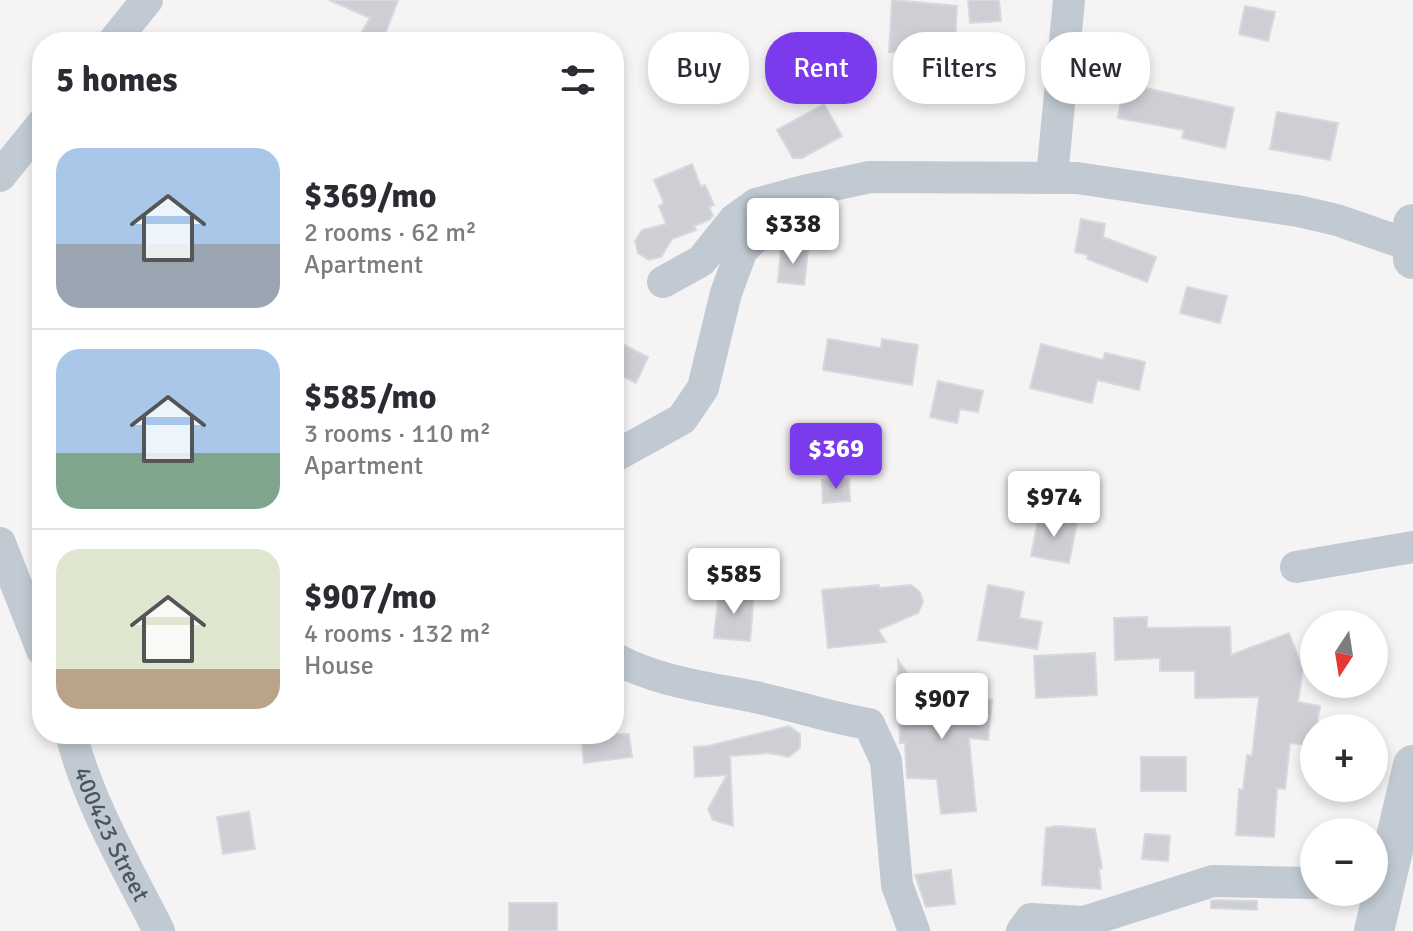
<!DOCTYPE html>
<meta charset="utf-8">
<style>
body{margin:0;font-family:Signika,sans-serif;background:#f2f2f3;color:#2b2b33;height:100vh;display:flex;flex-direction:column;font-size:30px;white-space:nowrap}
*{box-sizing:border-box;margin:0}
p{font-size:26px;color:#7c7c81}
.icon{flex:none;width:44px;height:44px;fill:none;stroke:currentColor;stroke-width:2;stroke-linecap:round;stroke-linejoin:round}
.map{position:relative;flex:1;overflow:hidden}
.panel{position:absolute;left:32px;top:32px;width:592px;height:712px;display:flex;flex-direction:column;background:#fff;border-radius:32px;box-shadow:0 4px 12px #0003}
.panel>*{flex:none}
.top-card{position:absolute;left:648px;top:32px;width:644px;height:72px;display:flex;gap:16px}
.needle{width:52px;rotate:192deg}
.buttons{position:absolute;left:1300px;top:610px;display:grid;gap:16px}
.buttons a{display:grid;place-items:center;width:88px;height:88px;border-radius:50%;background:#fff;box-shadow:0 4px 12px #0003;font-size:40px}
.price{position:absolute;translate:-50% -68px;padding:0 18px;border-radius:8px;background:#fff;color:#222;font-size:26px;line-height:52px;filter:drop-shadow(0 2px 4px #0008)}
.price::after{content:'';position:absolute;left:50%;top:48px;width:24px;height:18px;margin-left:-12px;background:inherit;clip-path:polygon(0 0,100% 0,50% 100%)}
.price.active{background:#7c3aed;color:#fff}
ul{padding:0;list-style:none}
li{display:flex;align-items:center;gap:24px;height:200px;padding:0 24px}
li+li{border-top:2px solid #e1e1e2}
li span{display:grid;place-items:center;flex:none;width:224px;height:160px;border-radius:24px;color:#555}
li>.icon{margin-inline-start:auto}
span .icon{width:96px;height:96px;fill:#fffc;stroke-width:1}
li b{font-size:34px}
h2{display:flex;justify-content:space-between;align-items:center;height:96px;padding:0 24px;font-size:34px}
.pill{padding:0 28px;border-radius:32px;background:#fff;box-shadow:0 4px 12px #0003;font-size:28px;line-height:72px}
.pill.active{background:#7c3aed;color:#fff}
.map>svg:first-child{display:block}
</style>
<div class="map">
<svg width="1413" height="931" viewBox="0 0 1413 931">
<rect width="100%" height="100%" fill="#f5f3f3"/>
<!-- building -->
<g fill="#cdcfd5" stroke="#d7d9de" stroke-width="2">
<path d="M329,0H398L382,42H356L370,18Z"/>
<path d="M892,0L957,6L955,43L926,41L925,54L889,52Z"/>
<path d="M968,0H999L1001,21L970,23Z"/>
<path d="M1245,6L1275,12L1268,41L1239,34Z"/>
<path d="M1124,83L1234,108L1225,148L1182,138L1184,130L1118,118Z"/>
<path d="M824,104L842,136L802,158H793L777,130Z"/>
<path d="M1277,112L1338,123L1330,160L1270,149Z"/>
<path d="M692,164L701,187L705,185L714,205L709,207L713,216L709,220L694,226L696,230L672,239L661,257L649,260L638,253L635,241L642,230L666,224L659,206L664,203L654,180Z"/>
<path d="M1081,219L1105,224L1103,237L1156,257L1147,282L1087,259L1088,255L1075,252Z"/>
<path d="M781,247L808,250L804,285L778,282Z"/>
<path d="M1187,287L1227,296L1220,323L1180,313Z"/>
<path d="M828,339L881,348L882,339L918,345L912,385L823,370Z"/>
<path d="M1041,344L1103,360L1105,353L1145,362L1139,390L1097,380L1092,403L1030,388Z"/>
<path d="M624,345L648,357L636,383L614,372V366Z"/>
<path d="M938,381L983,391L978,412L960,409L957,423L930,417Z"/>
<path d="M849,479L850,501L823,503L822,480Z"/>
<path d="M1039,515L1077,522L1069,563L1031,556Z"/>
<path d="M879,585V588L911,585L920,592L923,602L918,613L878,630L886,642L828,648L822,590Z"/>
<path d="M988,585L1024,592L1019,618L1042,622L1037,649L978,640Z"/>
<path d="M719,590L754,594L750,641L714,638Z"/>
<path d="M1147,617V628L1230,627L1231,655L1289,633L1303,669L1298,702L1320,706L1316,728H1314V746L1290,743L1285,789L1277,788L1274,837L1236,835L1239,789L1243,790L1247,755L1252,756L1259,697L1195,698V671H1160V658L1115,660L1114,618Z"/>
<path d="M1095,653L1097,695L1036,698L1034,656Z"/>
<path d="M898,660L922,694L992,700L988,740L969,738L976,811L941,814L937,779L907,778L905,743H900Z"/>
<path d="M789,726L800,734V748L789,757L769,753L730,756L733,826L713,820L708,809L727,775L695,777L694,747L708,746Z"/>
<path d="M581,734H629L632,757L584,763Z"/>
<rect x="1141" y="757" width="45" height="34"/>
<path d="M249,812L255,849L223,854L217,817Z"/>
<path d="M1056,826L1095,829L1102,868L1099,869L1101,889L1042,885L1046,828Z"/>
<path d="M1145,834L1170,836L1168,861L1142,859Z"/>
<path d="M951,870L955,904L926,907L915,875Z"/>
<path d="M1216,900L1257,901V910L1211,908V901Z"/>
<rect x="509" y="903" width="48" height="28"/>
</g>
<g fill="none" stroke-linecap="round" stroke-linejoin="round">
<!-- minor -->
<g stroke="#c1cad2" stroke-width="32">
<path d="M113,42L147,0"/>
<path d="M0,176L42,124"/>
<path d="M1052,177L1069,0"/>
<path d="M663,282L701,261L734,220L756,204L804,191L870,177L1077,178L1298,211L1337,220L1412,246"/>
<path d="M617,455L682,419L703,388L726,293L742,250L798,196"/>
<path d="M0,543L42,650"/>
<path d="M1296,567L1413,547"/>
<path d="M614,658C658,682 707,687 755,697C794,705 830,718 869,724L886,761L897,885L914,931"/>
<path id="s1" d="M71,734C89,804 127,867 159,931"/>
<path d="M1022,931L1031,919L1084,922L1213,881L1314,883"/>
</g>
<!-- tertiary -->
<g stroke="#c1cad2" stroke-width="40">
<path d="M1413,224V259"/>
<path d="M1374,931L1413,765"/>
</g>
</g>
<g text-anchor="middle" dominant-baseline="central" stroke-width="8" stroke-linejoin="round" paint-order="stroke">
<!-- street labels -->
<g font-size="24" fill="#4a5661" stroke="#fff">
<text stroke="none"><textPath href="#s1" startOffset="108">400423 Street</textPath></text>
</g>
</g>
</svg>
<div class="buttons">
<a><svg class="needle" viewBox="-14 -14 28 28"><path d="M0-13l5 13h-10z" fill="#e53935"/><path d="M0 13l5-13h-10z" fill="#7c7c81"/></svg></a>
<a>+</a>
<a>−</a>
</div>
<b class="price" style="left:793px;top:266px">$338</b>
<b class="price active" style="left:836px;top:491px">$369</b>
<b class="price" style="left:1054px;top:539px">$974</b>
<b class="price" style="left:734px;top:616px">$585</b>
<b class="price" style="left:942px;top:741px">$907</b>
<div class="top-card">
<a class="pill">Buy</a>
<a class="pill active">Rent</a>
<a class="pill">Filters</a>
<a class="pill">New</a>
</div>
<section class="panel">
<h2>5 homes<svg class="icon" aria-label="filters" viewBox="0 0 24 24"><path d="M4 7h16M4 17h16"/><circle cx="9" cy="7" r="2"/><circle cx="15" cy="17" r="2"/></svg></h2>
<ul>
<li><span style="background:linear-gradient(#a9c7e8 60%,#9aa5b1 0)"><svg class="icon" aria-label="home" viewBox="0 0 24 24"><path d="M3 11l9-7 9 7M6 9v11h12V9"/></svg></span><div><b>$369/mo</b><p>2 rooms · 62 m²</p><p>Apartment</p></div></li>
<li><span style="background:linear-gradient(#a9c7e8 65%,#7fa58c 0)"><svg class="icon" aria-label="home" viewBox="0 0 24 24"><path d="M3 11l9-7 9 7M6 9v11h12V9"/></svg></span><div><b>$585/mo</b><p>3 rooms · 110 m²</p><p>Apartment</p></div></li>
<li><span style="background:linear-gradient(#dfe7d0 75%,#b9a48a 0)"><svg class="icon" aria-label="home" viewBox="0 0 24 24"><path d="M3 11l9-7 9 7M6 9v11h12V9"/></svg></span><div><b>$907/mo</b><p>4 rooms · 132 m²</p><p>House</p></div></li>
</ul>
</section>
</div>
